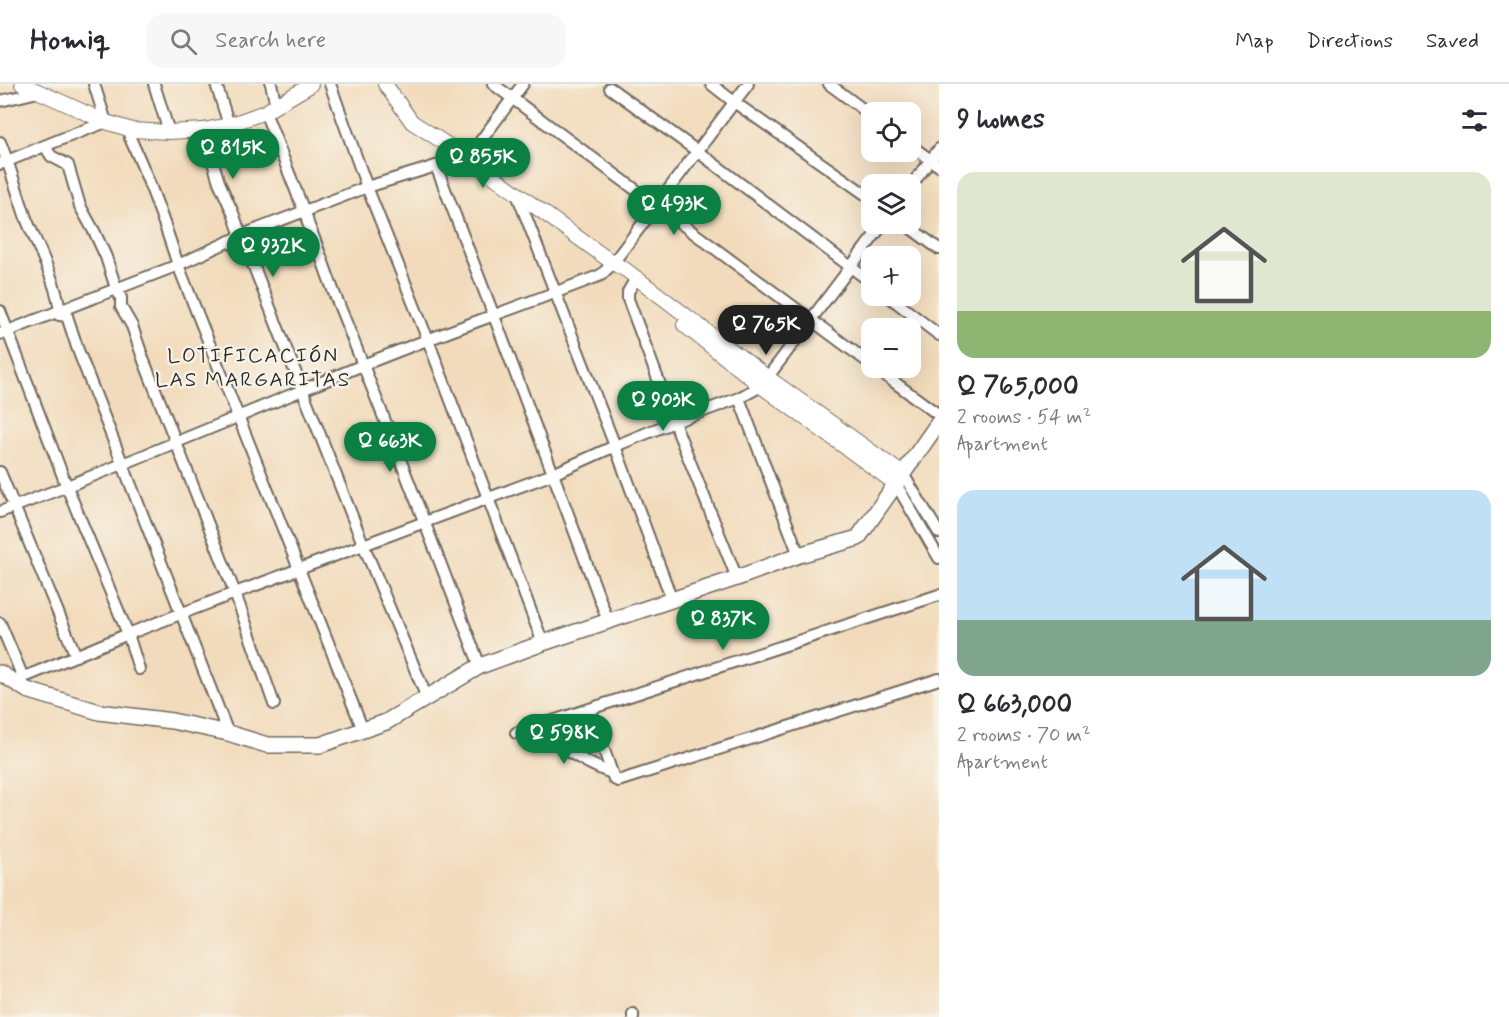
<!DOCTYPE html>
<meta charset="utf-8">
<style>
body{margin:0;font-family:Mynerve,sans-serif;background:#f7f7f7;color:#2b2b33;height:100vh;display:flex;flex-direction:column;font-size:22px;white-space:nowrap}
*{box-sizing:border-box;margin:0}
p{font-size:20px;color:#7c7c81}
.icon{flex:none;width:33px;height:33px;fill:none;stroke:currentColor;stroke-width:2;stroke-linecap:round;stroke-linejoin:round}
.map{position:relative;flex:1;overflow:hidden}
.side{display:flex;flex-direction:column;background:#fff;width:570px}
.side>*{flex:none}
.tools{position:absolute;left:861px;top:18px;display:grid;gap:12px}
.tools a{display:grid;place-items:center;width:60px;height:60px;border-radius:12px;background:#fff;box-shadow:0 6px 24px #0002;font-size:30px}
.price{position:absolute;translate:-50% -51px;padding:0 14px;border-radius:21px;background:#0b8043;color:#fff;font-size:20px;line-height:39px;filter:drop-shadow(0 2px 3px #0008)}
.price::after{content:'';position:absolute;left:50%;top:36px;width:18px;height:14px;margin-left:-9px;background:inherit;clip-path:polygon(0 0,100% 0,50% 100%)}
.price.on{background:#222;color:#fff}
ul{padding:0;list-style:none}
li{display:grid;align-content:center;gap:12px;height:318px;padding:0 18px}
li span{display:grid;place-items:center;height:186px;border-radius:18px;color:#555}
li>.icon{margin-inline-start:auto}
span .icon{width:108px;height:108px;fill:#fffc;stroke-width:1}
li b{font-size:26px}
h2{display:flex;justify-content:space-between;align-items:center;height:72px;padding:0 18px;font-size:26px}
header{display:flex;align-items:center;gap:36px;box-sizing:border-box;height:84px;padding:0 30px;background:#fff;border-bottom:2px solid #e1e1e2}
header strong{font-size:28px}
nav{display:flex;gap:33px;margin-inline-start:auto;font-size:21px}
.search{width:420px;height:54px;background:#f7f7f7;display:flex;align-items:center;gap:15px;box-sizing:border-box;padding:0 21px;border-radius:18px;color:#7c7c81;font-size:22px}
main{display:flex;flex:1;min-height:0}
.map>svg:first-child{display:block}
</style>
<header>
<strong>Homiq</strong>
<div class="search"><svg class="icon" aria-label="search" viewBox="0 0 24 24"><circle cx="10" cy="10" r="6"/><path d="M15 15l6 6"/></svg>Search here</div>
<nav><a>Map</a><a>Directions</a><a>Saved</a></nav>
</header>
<main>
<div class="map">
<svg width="939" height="933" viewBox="0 0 939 933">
<rect width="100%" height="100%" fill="#f7f3e8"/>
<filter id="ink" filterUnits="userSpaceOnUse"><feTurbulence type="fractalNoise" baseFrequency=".0167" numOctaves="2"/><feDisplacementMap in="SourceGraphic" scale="12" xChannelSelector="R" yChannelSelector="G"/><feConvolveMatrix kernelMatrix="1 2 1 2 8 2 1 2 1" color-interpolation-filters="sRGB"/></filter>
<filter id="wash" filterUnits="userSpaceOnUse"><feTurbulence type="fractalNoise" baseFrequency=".008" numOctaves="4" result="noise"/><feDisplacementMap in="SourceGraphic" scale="24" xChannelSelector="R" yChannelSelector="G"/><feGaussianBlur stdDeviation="1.35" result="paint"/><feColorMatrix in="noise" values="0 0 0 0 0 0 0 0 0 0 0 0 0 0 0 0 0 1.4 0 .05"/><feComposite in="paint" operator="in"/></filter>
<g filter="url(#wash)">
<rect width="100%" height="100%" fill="#f2dbbc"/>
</g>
<g filter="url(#ink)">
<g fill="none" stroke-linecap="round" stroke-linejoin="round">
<defs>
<g id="minor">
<path d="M154,0L169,48"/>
<path d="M216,0L229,41"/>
<path d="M271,0L276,21"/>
<path d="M330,0L367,103L428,256L543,559"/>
<path d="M493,0L872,281"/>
<path d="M711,0L734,18L872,115"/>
<path d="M829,0L872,32"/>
<path d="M610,4L697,67L872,199"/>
<path d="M0,17L38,8L37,6"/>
<path d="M265,28L302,122C307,128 306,135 309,142C319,165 326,188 335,211C385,334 432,458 480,582"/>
<path d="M132,46L130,54C149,95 164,137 178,181L363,646"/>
<path d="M203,46L219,98L233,129L241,152"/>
<path d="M0,58C10,82 17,108 26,134C34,155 63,211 59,231L67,232L78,266L228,649"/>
<path d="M910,61L939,82"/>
<path d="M45,62L51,72L68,81L80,122L95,149L106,173L116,204L121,214V223L132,242L144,277L235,509L274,620"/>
<path d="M0,80L64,54L106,38L94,0"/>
<path d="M436,82L494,232L608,537"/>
<path d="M910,103L939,65"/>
<path d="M517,110L615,362L672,516"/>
<path d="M905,140L939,165"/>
<path d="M229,157L252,178L363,460L427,614"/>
<path d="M636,194L628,208V215L674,338L737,494"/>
<path d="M888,212L939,251"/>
<path d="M0,227L67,403L128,550L139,585"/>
<path d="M0,250L178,181L245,150L367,103L436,82L468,74L523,0"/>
<path d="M875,284L939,331"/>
<path d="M739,314L799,471"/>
<path d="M0,388L76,572"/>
<path d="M903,390L939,449"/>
<path d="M896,400L939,474"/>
<path d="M0,428C122,382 242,331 363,281C441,249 522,222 601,191L613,179L748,0"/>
<path d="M0,539L22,591L27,592L128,550L235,509L553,390L615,362L674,338L739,314L761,302L883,140"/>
<path d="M590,625L614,695L618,697L939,595"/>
<path d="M546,640C548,645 550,652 554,656C566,668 596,684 612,689"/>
<path d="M516,649L939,511"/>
<path d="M633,930V933"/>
</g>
<g id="tertiary">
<path d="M22,0L106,38L132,46L169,48L203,46L229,41L265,28L309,2L311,0"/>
<path d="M385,0L412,38L468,74L613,179L626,186L767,293L903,390"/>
<path d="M684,241L761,302L896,400"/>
</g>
<path id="secondary" d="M0,589L27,606L99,628L172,637L228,649L267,661H320L386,638L480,582L543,559L737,494L799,471L858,454L939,338"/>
</defs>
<!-- minor casing -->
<use href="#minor" stroke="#71695e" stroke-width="14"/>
<!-- tertiary casing -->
<use href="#tertiary" stroke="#71695e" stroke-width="16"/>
<!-- secondary casing -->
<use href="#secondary" stroke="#71695e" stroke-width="18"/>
<!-- minor -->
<use href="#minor" stroke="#fff" stroke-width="10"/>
<!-- tertiary -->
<use href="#tertiary" stroke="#fff" stroke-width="14"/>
<!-- secondary -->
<use href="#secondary" stroke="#fff" stroke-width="15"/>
</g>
</g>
<g text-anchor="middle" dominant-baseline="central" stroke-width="4.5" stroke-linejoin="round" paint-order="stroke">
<!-- neighbourhood labels -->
<g font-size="21" letter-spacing="1.5" fill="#2b2b2b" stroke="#f7f3e8">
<text x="253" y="272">LOTIFICACIÓN<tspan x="253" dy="24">LAS MARGARITAS</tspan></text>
</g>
</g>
</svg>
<div class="tools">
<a><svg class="icon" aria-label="locate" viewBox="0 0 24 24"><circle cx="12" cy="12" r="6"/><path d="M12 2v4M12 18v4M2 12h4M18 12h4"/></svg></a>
<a><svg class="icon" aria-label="layers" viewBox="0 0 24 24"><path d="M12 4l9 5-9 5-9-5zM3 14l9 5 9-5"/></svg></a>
<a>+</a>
<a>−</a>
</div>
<b class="price" style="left:233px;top:96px">Q 815K</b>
<b class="price" style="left:483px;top:105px">Q 855K</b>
<b class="price" style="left:674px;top:152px">Q 493K</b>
<b class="price" style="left:273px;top:194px">Q 932K</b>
<b class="price on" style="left:766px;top:272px">Q 765K</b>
<b class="price" style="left:663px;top:348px">Q 903K</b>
<b class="price" style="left:390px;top:389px">Q 663K</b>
<b class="price" style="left:723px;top:567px">Q 837K</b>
<b class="price" style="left:564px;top:681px">Q 598K</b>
</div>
<section class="side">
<h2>9 homes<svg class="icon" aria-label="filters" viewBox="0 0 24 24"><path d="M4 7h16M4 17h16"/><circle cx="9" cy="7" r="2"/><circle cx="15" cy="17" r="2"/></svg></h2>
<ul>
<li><span style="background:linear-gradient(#dfe7d0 75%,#8fb573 0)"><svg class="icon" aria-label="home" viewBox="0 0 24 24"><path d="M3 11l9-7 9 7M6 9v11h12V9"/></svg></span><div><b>Q 765,000</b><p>2 rooms · 54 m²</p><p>Apartment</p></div></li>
<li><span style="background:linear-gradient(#bfe0f5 70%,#7fa58c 0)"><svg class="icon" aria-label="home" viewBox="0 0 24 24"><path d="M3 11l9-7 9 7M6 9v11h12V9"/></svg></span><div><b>Q 663,000</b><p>2 rooms · 70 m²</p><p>Apartment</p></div></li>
</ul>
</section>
</main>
